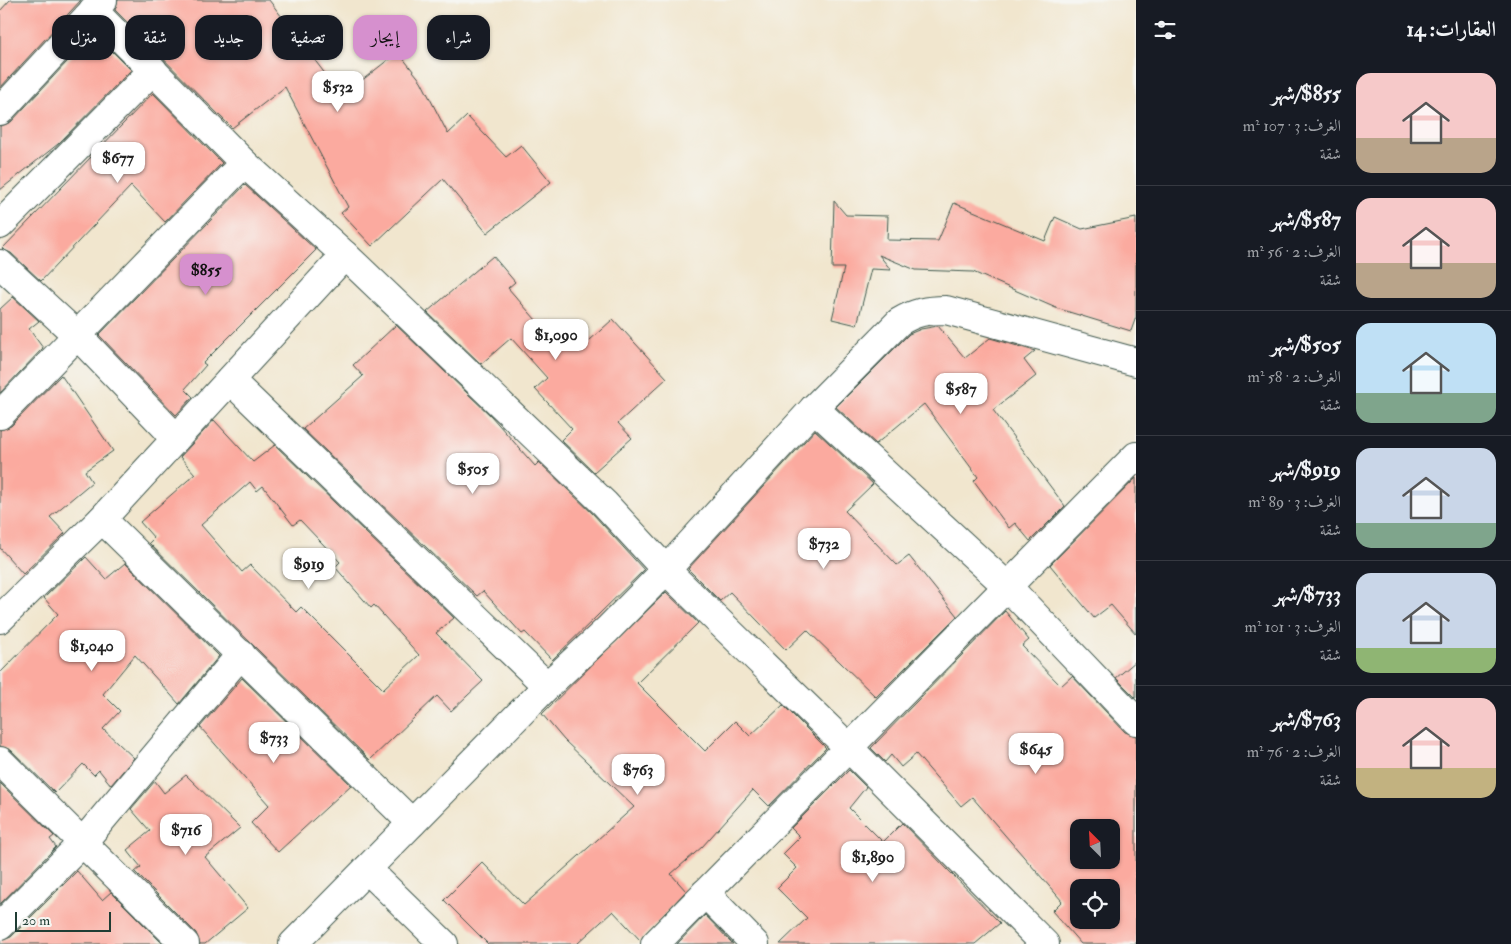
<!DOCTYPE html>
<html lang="ar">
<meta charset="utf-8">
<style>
body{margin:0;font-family:"IM FELL Double Pica",Amiri,serif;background:#242831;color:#f1f3f6;direction:rtl;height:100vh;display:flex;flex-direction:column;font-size:19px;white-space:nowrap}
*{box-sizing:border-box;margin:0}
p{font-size:16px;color:#9ea1a6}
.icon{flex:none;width:28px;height:28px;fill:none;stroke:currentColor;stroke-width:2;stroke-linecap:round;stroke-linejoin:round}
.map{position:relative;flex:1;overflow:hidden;direction:ltr}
.side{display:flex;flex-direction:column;background:#171b24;width:375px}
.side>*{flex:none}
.guide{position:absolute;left:15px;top:15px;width:475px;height:45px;direction:rtl;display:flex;gap:10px}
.needle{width:32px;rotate:336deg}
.controls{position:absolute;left:1070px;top:819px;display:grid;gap:10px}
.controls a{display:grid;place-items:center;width:50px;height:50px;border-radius:10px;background:#171b24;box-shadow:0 1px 4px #0004;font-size:25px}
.scale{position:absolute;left:15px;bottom:12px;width:96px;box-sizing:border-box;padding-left:5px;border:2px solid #1f3d34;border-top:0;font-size:14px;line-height:18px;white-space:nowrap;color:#1f3d34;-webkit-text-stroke:4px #f6f6f2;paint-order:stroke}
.price{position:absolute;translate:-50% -42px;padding:0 11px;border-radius:10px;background:#fff;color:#222;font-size:16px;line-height:32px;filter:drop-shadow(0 1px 2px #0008)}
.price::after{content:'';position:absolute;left:50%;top:30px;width:15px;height:11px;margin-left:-8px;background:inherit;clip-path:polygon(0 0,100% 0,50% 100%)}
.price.selected{background:#d690ce;color:#111}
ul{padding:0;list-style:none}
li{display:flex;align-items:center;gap:15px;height:125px;padding:0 15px}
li+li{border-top:1px solid #363941}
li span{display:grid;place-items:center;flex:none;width:140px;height:100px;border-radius:15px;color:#555}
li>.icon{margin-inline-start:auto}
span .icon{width:60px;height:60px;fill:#fffc;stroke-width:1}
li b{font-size:21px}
h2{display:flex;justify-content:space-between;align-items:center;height:60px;padding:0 15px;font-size:21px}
.tag{padding:0 18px;border-radius:15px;background:#171b24;box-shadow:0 1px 4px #0004;font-size:18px;line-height:45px}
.tag.selected{background:#d690ce;color:#111}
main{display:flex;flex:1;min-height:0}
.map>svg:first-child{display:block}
</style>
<main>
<section class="side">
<h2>العقارات: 14<svg class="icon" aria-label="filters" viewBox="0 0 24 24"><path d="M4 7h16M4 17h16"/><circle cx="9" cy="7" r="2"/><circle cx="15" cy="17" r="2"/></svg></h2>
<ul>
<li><span style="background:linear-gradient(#f6c9c9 65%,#b9a48a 0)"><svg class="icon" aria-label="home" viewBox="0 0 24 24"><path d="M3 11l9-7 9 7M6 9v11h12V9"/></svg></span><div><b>$855/شهر</b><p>الغرف: 3 · 107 m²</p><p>شقة</p></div></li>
<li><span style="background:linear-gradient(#f6c9c9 65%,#b9a48a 0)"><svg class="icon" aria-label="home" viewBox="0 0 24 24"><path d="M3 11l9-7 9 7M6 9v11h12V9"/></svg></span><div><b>$587/شهر</b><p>الغرف: 2 · 56 m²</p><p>شقة</p></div></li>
<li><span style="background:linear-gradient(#bfe0f5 70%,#7fa58c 0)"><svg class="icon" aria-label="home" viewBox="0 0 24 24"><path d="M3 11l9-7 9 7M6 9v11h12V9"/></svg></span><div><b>$505/شهر</b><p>الغرف: 2 · 58 m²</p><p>شقة</p></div></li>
<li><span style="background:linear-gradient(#c9d6e8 75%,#7fa58c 0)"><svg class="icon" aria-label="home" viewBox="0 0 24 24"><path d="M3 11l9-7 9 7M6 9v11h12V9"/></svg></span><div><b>$919/شهر</b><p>الغرف: 3 · 89 m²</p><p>شقة</p></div></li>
<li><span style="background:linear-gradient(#c9d6e8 75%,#8fb573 0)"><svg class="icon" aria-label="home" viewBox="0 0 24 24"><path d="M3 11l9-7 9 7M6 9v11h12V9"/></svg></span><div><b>$733/شهر</b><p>الغرف: 3 · 101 m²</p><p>شقة</p></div></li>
<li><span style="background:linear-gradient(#f6c9c9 70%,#c2b280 0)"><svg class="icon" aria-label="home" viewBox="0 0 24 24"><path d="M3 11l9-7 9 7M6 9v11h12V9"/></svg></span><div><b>$763/شهر</b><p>الغرف: 2 · 76 m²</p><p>شقة</p></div></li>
</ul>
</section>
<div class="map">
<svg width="1136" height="944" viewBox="0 0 1136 944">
<rect width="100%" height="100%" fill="#f6f6f2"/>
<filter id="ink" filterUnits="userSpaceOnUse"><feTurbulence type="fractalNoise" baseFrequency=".02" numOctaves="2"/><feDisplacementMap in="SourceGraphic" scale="10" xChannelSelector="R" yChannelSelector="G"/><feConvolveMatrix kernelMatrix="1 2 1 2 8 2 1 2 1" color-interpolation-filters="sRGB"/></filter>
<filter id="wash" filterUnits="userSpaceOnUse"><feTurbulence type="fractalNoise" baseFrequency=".0096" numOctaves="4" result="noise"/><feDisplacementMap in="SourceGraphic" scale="20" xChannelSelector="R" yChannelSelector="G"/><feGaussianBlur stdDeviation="1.12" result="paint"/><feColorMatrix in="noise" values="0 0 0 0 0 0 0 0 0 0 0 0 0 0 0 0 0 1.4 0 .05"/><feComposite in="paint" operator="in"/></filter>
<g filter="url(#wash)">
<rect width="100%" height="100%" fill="#f1e6ce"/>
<g id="blocks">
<!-- building -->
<g fill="#fbaa9f" fill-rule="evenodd">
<path d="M10,0H81L0,88V11Z"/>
<path d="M118,0H269L342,96L398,52L421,81L448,134L467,116L506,157L521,145L551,182L487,233L443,179L372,246L341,213L348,207L285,87L232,128L115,10Z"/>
<path d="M94,33L131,70L58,144L0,190V126L11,122Z"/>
<path d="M153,93L222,163L165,222L131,186L41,281L11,253L2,249Z"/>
<path d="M245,185L316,250L203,363L206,365L185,389L193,397L176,415L99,335Z"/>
<path d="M834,201L846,215L888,216L887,240L938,241L954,203L1045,241L1055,217L1082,229L1136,218V317L1131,331L1056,308L973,272L916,270L879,255L891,270L871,269L857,325L832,319L844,268H832Z"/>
<path d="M493,256L515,282L508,288L543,328L550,321L578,351L613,319L667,378L618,423L632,438L594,472L561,440L572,429L535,389L547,378L511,338L481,364L427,312Z"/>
<path d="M13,297L39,321L29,329L43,348L0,393V309Z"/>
<path d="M396,325L491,416L535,466L539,462L593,514L644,570L552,660L525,632L522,634L483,591L477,596L303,429L363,376L353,365Z"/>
<path d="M938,326L965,358L990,338L1035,351L1024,360L1036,376L993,410L1065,506L1030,541L1015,523L1009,528L974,481L978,477L924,404L876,444L836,407L909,334L921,329Z"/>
<path d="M61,375L113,451L85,471L92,482L50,517L65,533L23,574L0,548V430L11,426Z"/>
<path d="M214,420L253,462L275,445L454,618L436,633L483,681L451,711L437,696L370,760L149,543L154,538L140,522L195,474L180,457ZM250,482L257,491L263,486L293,525L300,520L340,562L335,567L371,608L374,605L419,655L383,689L301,607L296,612L250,565L242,572L201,525Z"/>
<path d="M815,430L873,484L845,511L897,565L909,556L957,616L876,697L807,630L786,650L730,592L720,601L688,569Z"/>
<path d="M1136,478V634L1111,605L1094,618L1050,565Z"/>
<path d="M86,557L106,579L125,563L219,656L179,704L135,655L103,694L120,711L103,729L134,758L111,785L99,770L94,775L83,764L55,793L11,750L0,746V673L58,614L44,598Z"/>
<path d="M666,592L698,623L637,683L705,751L735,721L750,736L783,705L826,748L769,806L753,790L702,847L671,874L686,891L640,940L613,911L577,944H488L444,900L482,862L524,905L634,807L564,740L542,714Z"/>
<path d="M1005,611L1029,640L1022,646L1061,686L1072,676L1125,732L1136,736V944H1081L1052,911L1062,901L972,797L961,806L916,754L901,767L891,755L885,762L871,748ZM1079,828H1111V860H1079ZM1079,888H1111V920H1079Z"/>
<path d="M1136,661V698L1116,678Z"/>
<path d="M242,678L351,785L278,852L251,823L269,805L200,727Z"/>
<path d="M849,770L866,787L849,808L883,842L902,823L1000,923L975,944H780L807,918L777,888L797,868L783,854L800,837L791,828Z"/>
<path d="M186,775L240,828L205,857L248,908L205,944H200L196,933L135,872L141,867L127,850L150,831L131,809L155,781L164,793Z"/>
<path d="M0,783L54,836L50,839L56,847L0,904Z"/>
<path d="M77,871L102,900L111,892L163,944H0V941L11,937Z"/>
<path d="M705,915L733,944H677Z"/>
</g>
</g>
</g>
<g filter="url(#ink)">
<use href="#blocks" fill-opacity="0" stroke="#3e564b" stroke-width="1"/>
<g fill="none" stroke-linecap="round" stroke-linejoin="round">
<defs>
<g id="minor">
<path d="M93,10L244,163L345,255L604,503L666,570L848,747L1045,944"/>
<path d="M0,111L103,0"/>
<path d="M0,225L153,70"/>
<path d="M0,264L78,336L176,438"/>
<path d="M230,380L547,686"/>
<path d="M814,408L1008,587L1136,721"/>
<path d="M0,415L244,163"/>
<path d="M102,519L412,823"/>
<path d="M0,619L102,519L345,255"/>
<path d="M0,761L185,944"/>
<path d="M367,869L444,944"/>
<path d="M705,893L755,944"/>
<path d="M0,926L83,842L241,654"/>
<path d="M293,944L547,686L607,630L666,570L814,408L899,322C915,312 927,310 946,310L1136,362"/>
<path d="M655,944L1136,456"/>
</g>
</defs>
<!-- minor casing -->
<use href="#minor" stroke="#3e564b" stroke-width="30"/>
<!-- minor -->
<use href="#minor" stroke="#fff" stroke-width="28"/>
</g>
</g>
</svg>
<div class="controls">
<a><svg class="needle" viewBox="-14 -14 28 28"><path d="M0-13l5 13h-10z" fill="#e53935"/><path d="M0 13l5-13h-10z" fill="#9ea1a6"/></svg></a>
<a><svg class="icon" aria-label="locate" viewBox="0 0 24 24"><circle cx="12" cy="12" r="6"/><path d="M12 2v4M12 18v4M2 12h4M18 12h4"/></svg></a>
</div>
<div class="scale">20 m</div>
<b class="price" style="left:338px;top:113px">$532</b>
<b class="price" style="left:118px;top:184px">$677</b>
<b class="price selected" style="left:206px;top:296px">$855</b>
<b class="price" style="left:556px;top:361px">$1,090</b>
<b class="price" style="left:961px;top:415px">$587</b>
<b class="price" style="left:473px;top:495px">$505</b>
<b class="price" style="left:824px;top:570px">$732</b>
<b class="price" style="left:309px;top:590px">$919</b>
<b class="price" style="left:92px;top:672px">$1,040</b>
<b class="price" style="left:274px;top:764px">$733</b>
<b class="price" style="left:1036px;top:775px">$645</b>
<b class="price" style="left:638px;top:796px">$763</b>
<b class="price" style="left:186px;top:856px">$716</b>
<b class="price" style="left:873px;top:883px">$1,890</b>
<div class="guide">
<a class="tag">شراء</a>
<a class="tag selected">إيجار</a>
<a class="tag">تصفية</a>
<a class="tag">جديد</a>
<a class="tag">شقة</a>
<a class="tag">منزل</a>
</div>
</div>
</main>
